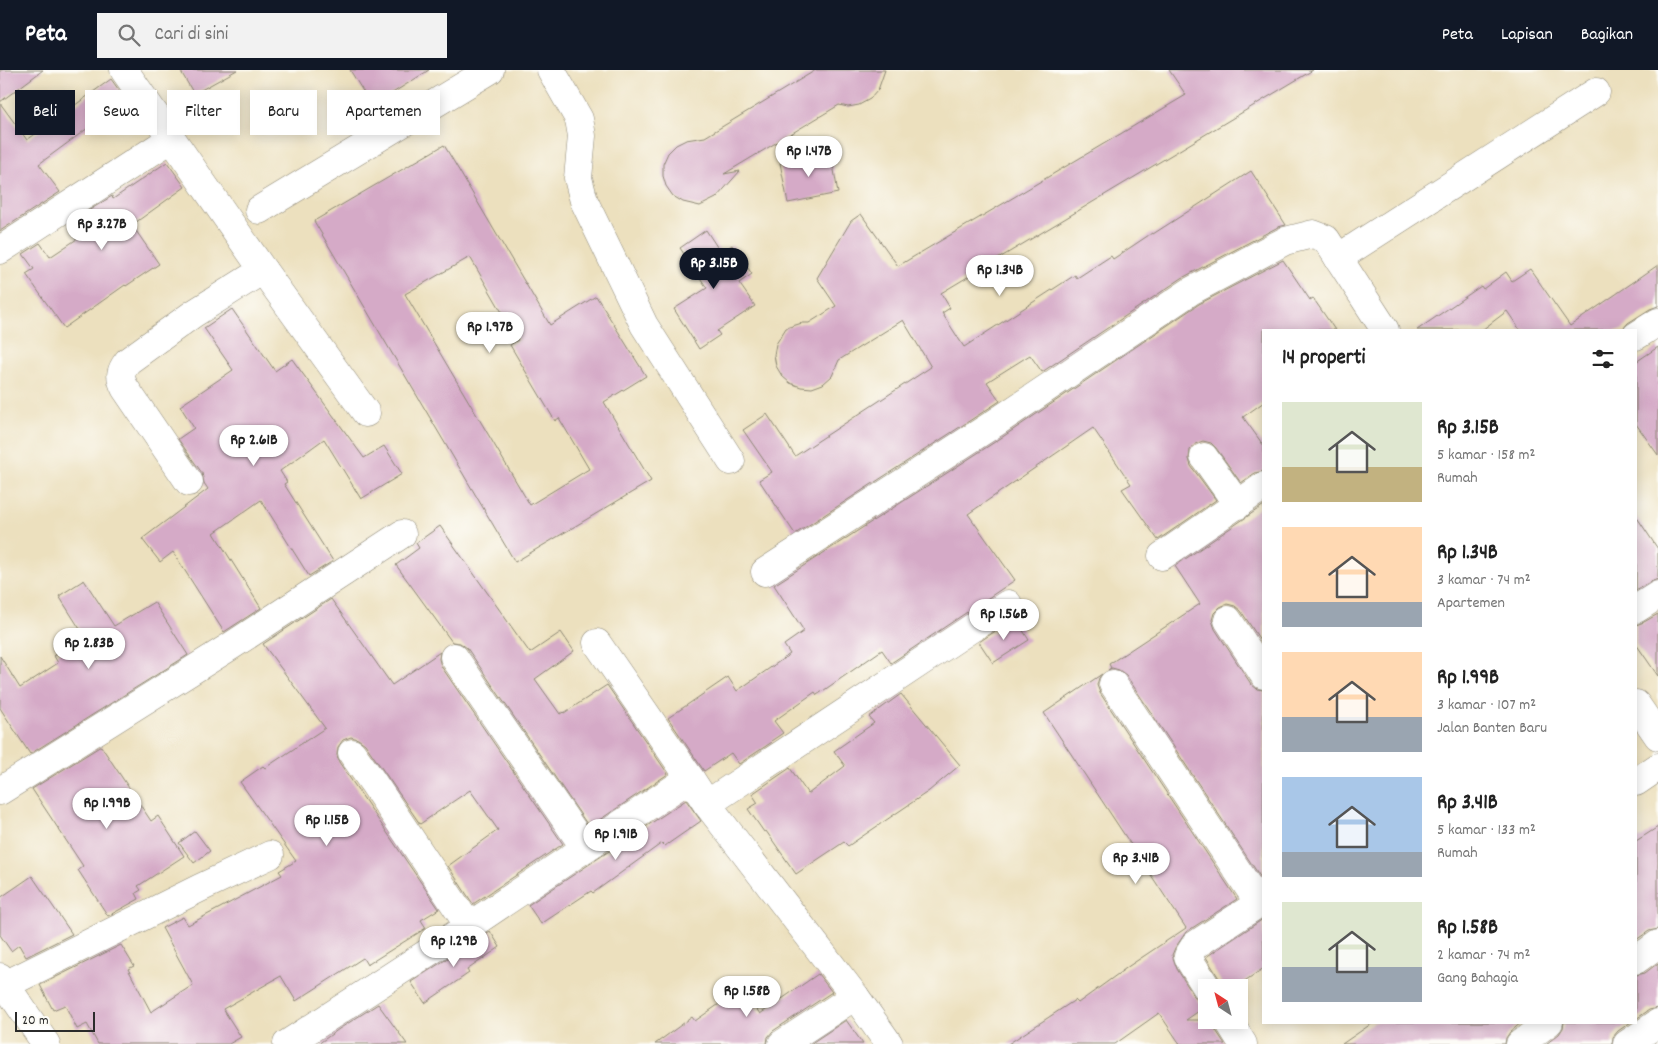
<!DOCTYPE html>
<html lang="id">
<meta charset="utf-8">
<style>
body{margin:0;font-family:Dekko,sans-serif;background:#f2f2f2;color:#222;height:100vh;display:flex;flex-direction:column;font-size:19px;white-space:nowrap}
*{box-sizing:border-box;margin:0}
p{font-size:16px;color:#767676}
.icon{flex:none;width:28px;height:28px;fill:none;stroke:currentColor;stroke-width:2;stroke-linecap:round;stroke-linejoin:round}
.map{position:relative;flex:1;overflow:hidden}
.side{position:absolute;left:1262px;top:259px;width:375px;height:695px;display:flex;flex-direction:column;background:#fff;border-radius:0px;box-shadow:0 2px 12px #0003}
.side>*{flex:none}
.banner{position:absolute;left:15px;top:20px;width:475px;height:45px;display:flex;gap:10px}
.needle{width:32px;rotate:324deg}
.fabs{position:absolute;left:1198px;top:909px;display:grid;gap:10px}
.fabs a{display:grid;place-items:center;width:50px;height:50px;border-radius:0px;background:#fff;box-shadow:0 2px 12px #0003;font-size:25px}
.scale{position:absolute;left:15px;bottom:12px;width:80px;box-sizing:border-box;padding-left:5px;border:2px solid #2b2b2b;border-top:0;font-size:14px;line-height:18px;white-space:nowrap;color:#2b2b2b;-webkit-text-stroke:4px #fdfcf7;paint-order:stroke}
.price{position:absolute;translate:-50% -42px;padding:0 11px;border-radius:18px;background:#fff;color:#222;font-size:16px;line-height:32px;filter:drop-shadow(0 1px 2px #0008)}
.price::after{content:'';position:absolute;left:50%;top:30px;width:15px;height:11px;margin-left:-8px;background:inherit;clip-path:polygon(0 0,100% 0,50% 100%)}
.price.current{background:#111827;color:#fff}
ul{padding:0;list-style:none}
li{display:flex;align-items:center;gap:15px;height:125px;padding:0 20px}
li span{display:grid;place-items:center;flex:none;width:140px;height:100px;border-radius:0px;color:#555}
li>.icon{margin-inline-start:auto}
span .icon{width:60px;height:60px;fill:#fffc;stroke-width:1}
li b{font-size:21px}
h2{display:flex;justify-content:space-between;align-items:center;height:60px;padding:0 20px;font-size:21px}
.chip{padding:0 18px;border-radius:0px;background:#fff;box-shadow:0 2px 12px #0003;font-size:18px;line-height:45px}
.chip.current{background:#111827;color:#fff}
header{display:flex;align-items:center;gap:30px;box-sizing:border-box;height:70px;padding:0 25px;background:#111827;color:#fff}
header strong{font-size:24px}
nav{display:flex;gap:28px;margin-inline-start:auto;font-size:18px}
.search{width:350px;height:45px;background:#f2f2f2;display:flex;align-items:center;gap:12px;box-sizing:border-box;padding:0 18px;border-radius:0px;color:#767676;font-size:19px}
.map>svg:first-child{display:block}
</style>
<header>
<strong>Peta</strong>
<div class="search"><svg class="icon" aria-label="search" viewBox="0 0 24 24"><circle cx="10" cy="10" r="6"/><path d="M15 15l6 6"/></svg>Cari di sini</div>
<nav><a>Peta</a><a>Lapisan</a><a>Bagikan</a></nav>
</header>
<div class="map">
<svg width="1658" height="974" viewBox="0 0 1658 974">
<rect width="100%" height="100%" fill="#fdfcf7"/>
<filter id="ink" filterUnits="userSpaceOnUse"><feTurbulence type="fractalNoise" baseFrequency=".02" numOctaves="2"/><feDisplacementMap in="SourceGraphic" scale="10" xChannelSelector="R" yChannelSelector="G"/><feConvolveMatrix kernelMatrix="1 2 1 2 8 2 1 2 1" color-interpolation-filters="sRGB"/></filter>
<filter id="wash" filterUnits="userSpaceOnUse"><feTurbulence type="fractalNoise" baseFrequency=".0096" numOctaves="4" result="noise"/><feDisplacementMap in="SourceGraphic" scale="20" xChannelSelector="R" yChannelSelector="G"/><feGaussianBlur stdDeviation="1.12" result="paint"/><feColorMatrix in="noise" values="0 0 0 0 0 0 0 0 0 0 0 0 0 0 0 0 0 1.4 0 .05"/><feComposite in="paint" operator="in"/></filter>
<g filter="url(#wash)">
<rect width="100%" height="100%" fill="#ece0be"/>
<g id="blocks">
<!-- building -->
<g fill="#d5aac7" fill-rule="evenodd">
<path d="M0,0H43L0,32Z"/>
<path d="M180,0H237L194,24Z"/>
<path d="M350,0H429L372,36Z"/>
<path d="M816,0H885L878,20L870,29L859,35L848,37L839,35L724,104L740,101L716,128L700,136L683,132L673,126L666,116L663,106V94L668,83L676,75L686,70L705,67Z"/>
<path d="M1169,0H1313L941,223L950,238L942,243L964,277L1075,205L1077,208L1111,186L1113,189L1152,163L1153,164L1251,101L1286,155L1278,157L1182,208L1042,302L1030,285L987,312L1000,331L795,464L759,410L772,402L743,360L767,344L795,386L931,297L903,250L839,290L832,306L823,314L812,318L801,317L790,313L782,306L776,296L774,285L776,274L786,258L802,253H809L836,236L817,208L851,151L861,144L898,196L1186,25Z"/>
<path d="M111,9L126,30L39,94L60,122L0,161V33L27,70Z"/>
<path d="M444,75L550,255L596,226L646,306L604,332L651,411L515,492L314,151ZM470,187L518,270L510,275L555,351L559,348L589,399L530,435L405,224Z"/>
<path d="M831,83L838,123L788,133L780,93Z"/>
<path d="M167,92L185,117L132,155L159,194L126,216L125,215L64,258L26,204L34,199L23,184L40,173L50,187L98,155L88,141L112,126L113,129Z"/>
<path d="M706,160L721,183L732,175L752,204L739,213L755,236L717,261L720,265L699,279L674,239L707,218L680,178Z"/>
<path d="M1283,190L1310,230L1313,228L1335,260H1264V332L1243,347L1264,376V401L1255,403L1241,413L1216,378L1211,373L1203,371L1195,374L1190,380L1189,389L1191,396L1216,430L1158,470L1122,419L1131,414L1093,358L968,444L1015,510L891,593L882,580L817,625L815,622L774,651L783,663L771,671L772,672L739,694L731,683L704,701L668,648L728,607L737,621L790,584L784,575L804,561L774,515L1004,366L1199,234Z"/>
<path d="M1658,195V236L1650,239L1628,253L1622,260H1520L1507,241L1482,260H1417L1481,216L1483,219L1506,202L1512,211L1530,199L1570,256Z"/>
<path d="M232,239L275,301L292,289L364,388L384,376L402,404L361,429L324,369L280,401L287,412L284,414L333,491L309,506L261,430L214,463L261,538L224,562L173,482L160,492L142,469L208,419L204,413L202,403L178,369L194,358L180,336L233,300L204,258Z"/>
<path d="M1658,277V385L1636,354V292Z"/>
<path d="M1264,435V576L1241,541L1235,536L1227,534L1220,537L1214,543L1212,550L1215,559L1251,614L1257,619L1264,620L1263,811L1126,605L1119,600L1112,598L1108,600L1111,598L1109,594L1200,534L1175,496Z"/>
<path d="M1636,446L1658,479V509L1650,512L1636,520Z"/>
<path d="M440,456L530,583L561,562L574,581L535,609L560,644L563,642L564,643L607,615L668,704L589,757L467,578L460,573L452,572L396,495L419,478L416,473Z"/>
<path d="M84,510L114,556L154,532L188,585L30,684L0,638V586L20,618L58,593L54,586L85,567L59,526Z"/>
<path d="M331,529L392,615L440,582L439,589L441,596L563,774L473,834L448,796L498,760L470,720L420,754L365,674L358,669L351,667L343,670L338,677L337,685L339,692L439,839L421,850L426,858L367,895L363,888L296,931L281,906L223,939L241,967L229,974H98L87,954L77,959L65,935L53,940L40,915L121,875L134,896L128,899L151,942L193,915L162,858L183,847L188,855L282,805L279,801L296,791L240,712L263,696L265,698L325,658L263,574Z"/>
<path d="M1658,544V606L1636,574V555L1644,552Z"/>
<path d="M1015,548L1029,570L993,593L979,572Z"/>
<path d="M1102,604L1099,608L1097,615L1100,623L1237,829L1186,862L1175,878L1172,885L1177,899L1194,926L1199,932L1206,933V936L1186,950H1209L1225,974H1180L1159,943L1115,974H1008L1075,930L1078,933L1129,896L1186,858L1044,643Z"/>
<path d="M901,624L960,695L929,721L848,776L844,772L796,804L766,761L764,762L748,739L758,733L752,724L790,698L808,724L845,696L834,681L874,653L869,647Z"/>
<path d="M101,676L151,751L158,746L184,786L138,816L141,820L136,823L139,829L108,846L78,800L83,796L32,719Z"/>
<path d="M686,730L701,751L665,776L662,773L593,823L591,821L541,854L528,835Z"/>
<path d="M1658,757V859L1649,861L1636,870V771Z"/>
<path d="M195,761L210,781L194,793L179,773Z"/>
<path d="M32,806L72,864L26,887L19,875L11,881L0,865V828Z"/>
<path d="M1263,849L1264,898L1234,918H1223L1220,910L1206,887Z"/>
<path d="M490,861L500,877L467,900L469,903L425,933L411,912Z"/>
<path d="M1658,893V938L1649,940L1636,949V905L1645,903Z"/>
<path d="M818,904L832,922L773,961L768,967L767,974H655L692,947L695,951L742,918L760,944Z"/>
<path d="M378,934L407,974H318L339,959Z"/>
<path d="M846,950L863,974H810Z"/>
<path d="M1374,952H1522L1510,962L1506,968L1505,974H1342Z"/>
<path d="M1564,952H1631L1618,961L1613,967L1612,974H1546L1559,964L1563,958Z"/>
</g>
</g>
</g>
<g filter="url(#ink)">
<use href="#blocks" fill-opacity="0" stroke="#8c8674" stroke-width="1"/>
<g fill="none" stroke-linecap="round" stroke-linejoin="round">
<defs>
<g id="minor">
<path d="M124,0L263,200L193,244L128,291C120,301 119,306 125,318L189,412"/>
<path d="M551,0L579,49L582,66L578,108L584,131L644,255L731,391"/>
<path d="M259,140L490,0"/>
<path d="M0,180L171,69"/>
<path d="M1338,188L1596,22"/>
<path d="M263,200L366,343"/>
<path d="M1636,266L1658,252"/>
<path d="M1204,387L1238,435"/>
<path d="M1162,486L1264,416"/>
<path d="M765,502L995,353L1191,221L1285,171L1313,164L1326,169L1385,260"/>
<path d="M1636,539L1658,525"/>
<path d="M1228,550L1264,605"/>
<path d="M597,573L690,708"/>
<path d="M454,587L585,778"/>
<path d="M1113,614L1259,833"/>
<path d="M1636,634L1658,666"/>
<path d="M352,683L372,711L469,856"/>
<path d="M1636,712L1658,697"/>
<path d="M0,721L231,576L402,464"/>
<path d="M707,734L1008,534"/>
<path d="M1636,890L1658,874"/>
<path d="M0,907L46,974"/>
<path d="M5,915L200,818L270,785"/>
<path d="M1207,918L1190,891L1188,886L1195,875L1264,830"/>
<path d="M1228,950L1243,974"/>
<path d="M287,974L469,856L690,708L707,734L855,926L889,974"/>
<path d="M782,974L855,926"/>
<path d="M1520,974L1549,952"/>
<path d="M1627,974L1658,953"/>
</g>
</defs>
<!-- minor casing -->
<use href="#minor" stroke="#8c8674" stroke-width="29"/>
<!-- minor -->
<use href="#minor" stroke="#fff" stroke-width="28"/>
</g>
</g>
</svg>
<div class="fabs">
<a><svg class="needle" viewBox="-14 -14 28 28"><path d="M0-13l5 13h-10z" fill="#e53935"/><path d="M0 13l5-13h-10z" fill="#767676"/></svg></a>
</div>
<div class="scale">20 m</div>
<b class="price" style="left:809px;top:108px">Rp 1.47B</b>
<b class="price" style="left:102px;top:181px">Rp 3.27B</b>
<b class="price current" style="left:714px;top:220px">Rp 3.15B</b>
<b class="price" style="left:1000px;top:227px">Rp 1.34B</b>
<b class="price" style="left:490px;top:284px">Rp 1.97B</b>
<b class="price" style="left:254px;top:397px">Rp 2.61B</b>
<b class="price" style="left:1004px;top:571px">Rp 1.56B</b>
<b class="price" style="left:89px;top:600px">Rp 2.83B</b>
<b class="price" style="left:107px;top:760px">Rp 1.99B</b>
<b class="price" style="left:327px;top:777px">Rp 1.15B</b>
<b class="price" style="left:616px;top:791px">Rp 1.91B</b>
<b class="price" style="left:1136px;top:815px">Rp 3.41B</b>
<b class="price" style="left:454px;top:898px">Rp 1.29B</b>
<b class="price" style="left:747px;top:948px">Rp 1.58B</b>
<div class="banner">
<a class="chip current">Beli</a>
<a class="chip">Sewa</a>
<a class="chip">Filter</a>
<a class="chip">Baru</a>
<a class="chip">Apartemen</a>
</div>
<section class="side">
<h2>14 properti<svg class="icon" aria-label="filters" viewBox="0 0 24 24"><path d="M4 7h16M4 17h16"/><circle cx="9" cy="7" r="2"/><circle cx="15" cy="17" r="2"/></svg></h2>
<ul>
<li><span style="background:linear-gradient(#dfe7d0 65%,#c2b280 0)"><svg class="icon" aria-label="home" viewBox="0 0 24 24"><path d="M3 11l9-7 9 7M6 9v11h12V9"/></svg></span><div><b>Rp 3.15B</b><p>5 kamar · 158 m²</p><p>Rumah</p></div></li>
<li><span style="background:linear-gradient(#ffd9b3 75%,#9aa5b1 0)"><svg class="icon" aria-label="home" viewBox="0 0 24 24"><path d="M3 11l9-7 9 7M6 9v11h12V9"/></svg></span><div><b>Rp 1.34B</b><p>3 kamar · 74 m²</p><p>Apartemen</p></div></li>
<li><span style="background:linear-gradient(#ffd9b3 65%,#9aa5b1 0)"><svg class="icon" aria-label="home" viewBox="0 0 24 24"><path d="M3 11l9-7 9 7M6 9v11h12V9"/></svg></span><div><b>Rp 1.99B</b><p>3 kamar · 107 m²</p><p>Jalan Banten Baru</p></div></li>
<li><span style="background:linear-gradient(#a9c7e8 75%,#9aa5b1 0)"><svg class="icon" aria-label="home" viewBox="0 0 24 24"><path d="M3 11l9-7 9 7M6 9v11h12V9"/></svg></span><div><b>Rp 3.41B</b><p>5 kamar · 133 m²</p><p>Rumah</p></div></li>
<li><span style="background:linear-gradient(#dfe7d0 65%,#9aa5b1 0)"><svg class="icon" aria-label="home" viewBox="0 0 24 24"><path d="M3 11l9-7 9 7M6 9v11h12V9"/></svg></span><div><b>Rp 1.58B</b><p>2 kamar · 74 m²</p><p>Gang Bahagia</p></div></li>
</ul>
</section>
</div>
